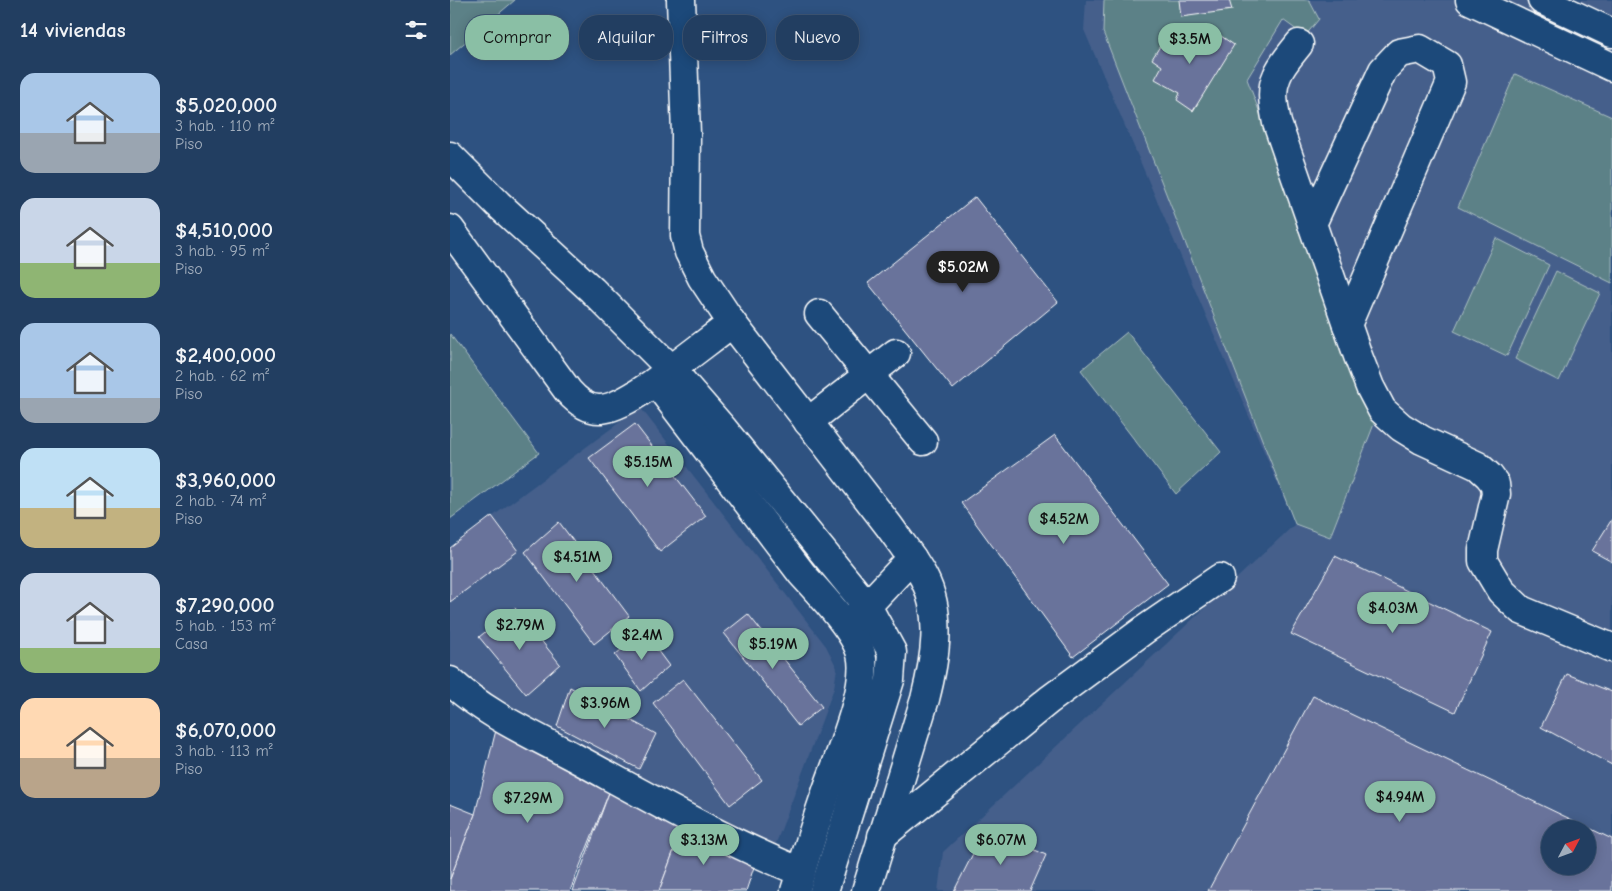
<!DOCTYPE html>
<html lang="es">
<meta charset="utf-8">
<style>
body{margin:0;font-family:"Comic Neue",sans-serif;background:#2e496a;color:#f1f3f6;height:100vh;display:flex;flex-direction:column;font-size:19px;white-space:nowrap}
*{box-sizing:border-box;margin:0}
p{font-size:16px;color:#a2aebd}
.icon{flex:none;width:28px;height:28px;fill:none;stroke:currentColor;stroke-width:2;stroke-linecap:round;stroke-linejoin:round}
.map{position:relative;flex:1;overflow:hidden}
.panel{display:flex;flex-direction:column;background:#223e61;width:450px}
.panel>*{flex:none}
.guide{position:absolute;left:15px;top:15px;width:475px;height:45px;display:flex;gap:10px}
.needle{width:32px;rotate:49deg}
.controls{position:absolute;left:1091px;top:820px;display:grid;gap:10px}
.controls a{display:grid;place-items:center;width:55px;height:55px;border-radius:50%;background:#223e61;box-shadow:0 2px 12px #0003,0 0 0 1px #3f5776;font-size:25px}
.price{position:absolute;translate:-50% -42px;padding:0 11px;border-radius:18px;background:#8abfa5;color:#111;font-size:16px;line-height:32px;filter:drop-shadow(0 1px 2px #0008)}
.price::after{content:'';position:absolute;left:50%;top:30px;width:15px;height:11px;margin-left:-8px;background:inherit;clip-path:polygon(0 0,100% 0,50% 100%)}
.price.on{background:#222;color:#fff}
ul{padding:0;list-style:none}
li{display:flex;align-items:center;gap:15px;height:125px;padding:0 20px}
li span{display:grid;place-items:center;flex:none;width:140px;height:100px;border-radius:15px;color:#555}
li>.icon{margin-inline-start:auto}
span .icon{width:60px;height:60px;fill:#fffc;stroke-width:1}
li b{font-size:21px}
h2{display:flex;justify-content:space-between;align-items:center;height:60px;padding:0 20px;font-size:21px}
.pill{padding:0 18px;border-radius:20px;background:#223e61;box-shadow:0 2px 12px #0003,0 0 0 1px #3f5776;font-size:18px;line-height:45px}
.pill.on{background:#8abfa5;color:#111}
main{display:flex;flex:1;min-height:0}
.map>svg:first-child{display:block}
</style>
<main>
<section class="panel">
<h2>14 viviendas<svg class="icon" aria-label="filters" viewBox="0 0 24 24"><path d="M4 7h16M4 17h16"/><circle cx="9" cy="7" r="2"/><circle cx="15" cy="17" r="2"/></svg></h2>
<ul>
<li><span style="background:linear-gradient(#a9c7e8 60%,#9aa5b1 0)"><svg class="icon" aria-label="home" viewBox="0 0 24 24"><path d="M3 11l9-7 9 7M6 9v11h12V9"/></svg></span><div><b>$5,020,000</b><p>3 hab. · 110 m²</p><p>Piso</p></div></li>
<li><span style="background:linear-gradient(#c9d6e8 65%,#8fb573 0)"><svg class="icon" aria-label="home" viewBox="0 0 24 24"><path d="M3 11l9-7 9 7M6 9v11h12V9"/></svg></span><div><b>$4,510,000</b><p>3 hab. · 95 m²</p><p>Piso</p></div></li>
<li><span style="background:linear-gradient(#a9c7e8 75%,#9aa5b1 0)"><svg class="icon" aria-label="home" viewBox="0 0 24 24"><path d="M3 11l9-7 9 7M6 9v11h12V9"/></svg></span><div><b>$2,400,000</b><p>2 hab. · 62 m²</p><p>Piso</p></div></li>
<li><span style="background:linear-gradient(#bfe0f5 60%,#c2b280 0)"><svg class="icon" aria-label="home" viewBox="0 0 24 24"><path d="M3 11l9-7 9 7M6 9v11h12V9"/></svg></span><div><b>$3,960,000</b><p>2 hab. · 74 m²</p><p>Piso</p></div></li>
<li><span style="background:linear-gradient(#c9d6e8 75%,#8fb573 0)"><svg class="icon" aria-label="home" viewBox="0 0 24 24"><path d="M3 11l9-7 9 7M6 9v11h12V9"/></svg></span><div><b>$7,290,000</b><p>5 hab. · 153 m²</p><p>Casa</p></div></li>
<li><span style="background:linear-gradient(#ffd9b3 60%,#b9a48a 0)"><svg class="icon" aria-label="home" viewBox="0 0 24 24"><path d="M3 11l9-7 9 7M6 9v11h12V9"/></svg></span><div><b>$6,070,000</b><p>3 hab. · 113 m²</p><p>Piso</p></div></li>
</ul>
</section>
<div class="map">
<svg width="1162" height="891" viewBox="0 0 1162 891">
<rect width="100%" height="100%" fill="#2e5281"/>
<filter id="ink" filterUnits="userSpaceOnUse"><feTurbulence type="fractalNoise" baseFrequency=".02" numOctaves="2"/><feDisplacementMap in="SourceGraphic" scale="10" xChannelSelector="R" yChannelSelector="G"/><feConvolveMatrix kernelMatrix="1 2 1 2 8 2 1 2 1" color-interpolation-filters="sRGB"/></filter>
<g filter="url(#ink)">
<!-- built -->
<g fill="#445f8b" fill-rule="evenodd">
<path d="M636,0H1162V891H488L493,852L845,524L634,30ZM1100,829H1138V866H1100Z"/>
<path d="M190,407L376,646L387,668L384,688L322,854L41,704L0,667V548Z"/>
</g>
<!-- green -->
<g fill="#5b8187" stroke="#adc0c3">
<path d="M0,0H65L0,55Z"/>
<path d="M654,0H859L869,19L855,36L833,20L797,79L926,419L880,537L845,524L653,32Z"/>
<path d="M1065,74L1162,117V283L1008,207Z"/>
<path d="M1046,238L1099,265L1057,356L1004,331Z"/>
<path d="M1106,271L1150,293L1109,381L1065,359Z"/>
<path d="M677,332L771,452L726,494L631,370Z"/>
<path d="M0,334L89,453L0,519Z"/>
</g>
<!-- building -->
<g fill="#69739b" stroke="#fff" fill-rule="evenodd">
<path d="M729,0H779L782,10L731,17Z"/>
<path d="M720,30L749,36L763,47L771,36L784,45L743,111L727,100L730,93L705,79L712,66L702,59Z"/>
<path d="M525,197L608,302L503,389L418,283Z"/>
<path d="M185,424L256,516L210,552L139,458Z"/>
<path d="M605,435L718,584L623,657L511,503Z"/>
<path d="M42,516L68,551L0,602V548Z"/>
<path d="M1162,519V562L1142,551Z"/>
<path d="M109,522L179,616L144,644L75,552Z"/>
<path d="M885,556L1042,632L1005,712L841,634Z"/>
<path d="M65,608L110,664L76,694L29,637Z"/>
<path d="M298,614L372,707L348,726L274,633Z"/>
<path d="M193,631L219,666L191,691L165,655Z"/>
<path d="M1117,674L1162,692V765L1091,727Z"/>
<path d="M233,679L312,780L280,805L203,703Z"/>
<path d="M120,687L206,734L189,769L107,726Z"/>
<path d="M863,696L1162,839V891H758ZM1100,829H1138V866H1100Z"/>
<path d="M46,730L160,790L120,891H0V879L25,814Z"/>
<path d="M160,790L234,823L209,891H123Z"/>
<path d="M0,804L25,814L0,879Z"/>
<path d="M234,823L304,867L296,891H209Z"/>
<path d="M536,828L596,855L580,891H504Z"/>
</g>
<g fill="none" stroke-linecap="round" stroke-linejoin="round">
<defs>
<g id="minor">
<path d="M231,0L236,134L235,236L239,252L252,278L282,323L439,526C451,543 464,559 474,578C493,615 485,660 475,699L416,891"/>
<path d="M1020,0L1162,67"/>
<path d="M1092,0L1162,33"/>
<path d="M849,44C842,53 831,65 827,76C820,91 824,107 827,123L908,356L920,387L932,410L951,427L972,440L1028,466L1039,476L1045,484L1046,494L1033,550V561L1051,591L1071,610L1162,648"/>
<path d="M0,156L48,204L142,290L221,369L274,430L417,606L442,652L440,680L374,891"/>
<path d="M862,224L933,70L949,53L970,49L997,65L1001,82L897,325"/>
<path d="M0,229L118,391C126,400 138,410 151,409C174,407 209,379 227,365C245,351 264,337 282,323"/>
<path d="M369,314L473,441"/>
<path d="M206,382L352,574C369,593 405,630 411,654C420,687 386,762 375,796C364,827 355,859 345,891"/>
<path d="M358,422L446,353"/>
<path d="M404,618L417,606L462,558"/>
<path d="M0,681C36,714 77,732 120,755C196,796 271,839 351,872"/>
<path d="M432,836L599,700L694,630L770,578"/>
</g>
</defs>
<!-- minor casing -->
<use href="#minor" stroke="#fff" stroke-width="31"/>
<!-- minor -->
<use href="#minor" stroke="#1f4a7a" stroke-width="28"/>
</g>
</g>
</svg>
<div class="controls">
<a><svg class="needle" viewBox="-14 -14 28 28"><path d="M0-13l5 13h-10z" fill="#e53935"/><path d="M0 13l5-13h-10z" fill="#a2aebd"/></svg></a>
</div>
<b class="price" style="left:740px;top:65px">$3.5M</b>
<b class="price on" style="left:513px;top:293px">$5.02M</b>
<b class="price" style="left:198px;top:488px">$5.15M</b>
<b class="price" style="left:614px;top:545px">$4.52M</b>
<b class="price" style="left:127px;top:583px">$4.51M</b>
<b class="price" style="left:943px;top:634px">$4.03M</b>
<b class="price" style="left:70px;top:651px">$2.79M</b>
<b class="price" style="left:192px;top:661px">$2.4M</b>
<b class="price" style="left:323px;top:670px">$5.19M</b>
<b class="price" style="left:155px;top:729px">$3.96M</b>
<b class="price" style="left:950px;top:823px">$4.94M</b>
<b class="price" style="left:78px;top:824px">$7.29M</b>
<b class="price" style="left:254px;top:866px">$3.13M</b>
<b class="price" style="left:551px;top:866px">$6.07M</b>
<div class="guide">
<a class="pill on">Comprar</a>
<a class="pill">Alquilar</a>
<a class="pill">Filtros</a>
<a class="pill">Nuevo</a>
</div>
</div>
</main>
